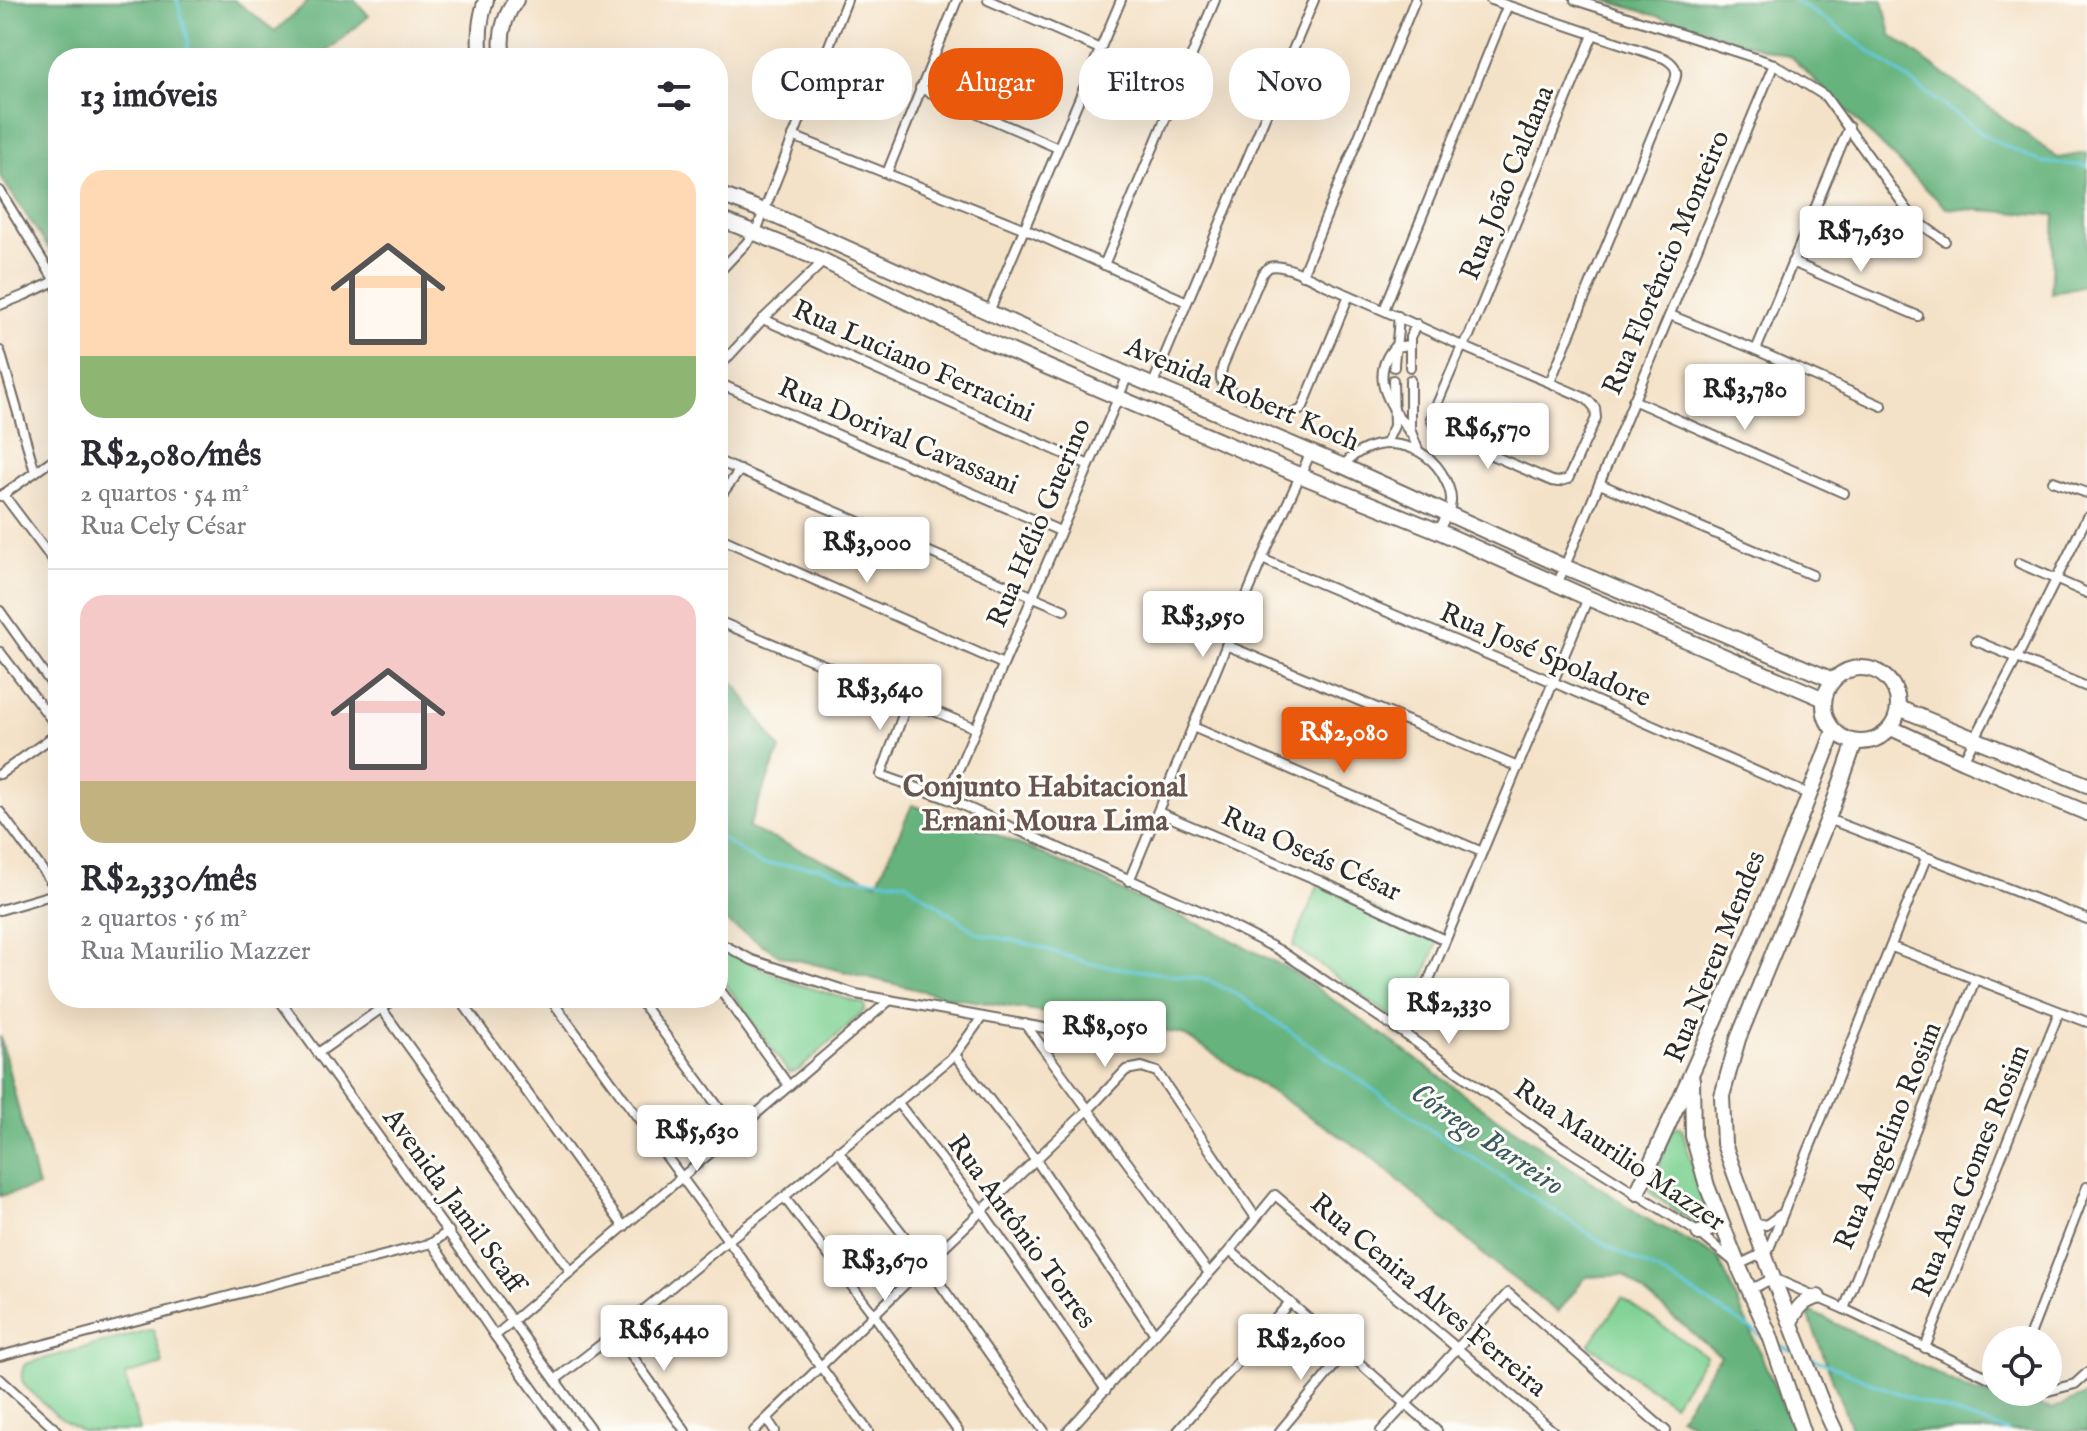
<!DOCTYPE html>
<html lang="pt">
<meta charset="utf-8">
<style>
body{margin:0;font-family:"IM FELL English",serif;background:#f7f7f7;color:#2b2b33;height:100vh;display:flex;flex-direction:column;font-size:30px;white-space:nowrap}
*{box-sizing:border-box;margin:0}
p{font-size:26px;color:#7c7c81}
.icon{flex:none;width:44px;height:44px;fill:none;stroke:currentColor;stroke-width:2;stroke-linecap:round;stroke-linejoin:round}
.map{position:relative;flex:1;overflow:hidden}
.details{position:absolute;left:48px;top:48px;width:680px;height:960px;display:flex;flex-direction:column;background:#fff;border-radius:32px;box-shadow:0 8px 32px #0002}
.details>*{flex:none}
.hud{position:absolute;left:752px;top:48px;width:760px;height:72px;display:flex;gap:16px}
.tools{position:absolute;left:1982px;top:1326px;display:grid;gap:16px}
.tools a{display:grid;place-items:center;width:80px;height:80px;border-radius:50%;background:#fff;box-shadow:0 8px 32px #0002;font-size:40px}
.price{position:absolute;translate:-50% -68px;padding:0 18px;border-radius:8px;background:#fff;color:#222;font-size:26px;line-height:52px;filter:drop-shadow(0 2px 4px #0008)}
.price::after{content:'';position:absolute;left:50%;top:48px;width:24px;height:18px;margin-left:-12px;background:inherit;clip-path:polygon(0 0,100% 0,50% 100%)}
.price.active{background:#ea580c;color:#fff}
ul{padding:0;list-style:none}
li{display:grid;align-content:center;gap:16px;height:424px;padding:0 32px}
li+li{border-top:2px solid #e1e1e2}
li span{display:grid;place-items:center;height:248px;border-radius:24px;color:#555}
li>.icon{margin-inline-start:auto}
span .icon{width:144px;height:144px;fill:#fffc;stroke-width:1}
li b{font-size:34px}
h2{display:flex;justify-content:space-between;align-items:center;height:96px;padding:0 32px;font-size:34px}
.tag{padding:0 28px;border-radius:32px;background:#fff;box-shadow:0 8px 32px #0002;font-size:28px;line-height:72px}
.tag.active{background:#ea580c;color:#fff}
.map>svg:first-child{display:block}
</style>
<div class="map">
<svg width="2087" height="1431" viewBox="0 0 2087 1431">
<rect width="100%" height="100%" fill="#fdfcf7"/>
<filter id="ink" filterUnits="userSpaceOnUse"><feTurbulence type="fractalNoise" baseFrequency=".0125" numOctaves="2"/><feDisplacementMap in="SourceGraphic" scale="16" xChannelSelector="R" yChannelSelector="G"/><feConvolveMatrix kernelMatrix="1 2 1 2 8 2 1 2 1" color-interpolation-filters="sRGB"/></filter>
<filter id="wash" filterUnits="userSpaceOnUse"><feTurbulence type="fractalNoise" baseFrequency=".006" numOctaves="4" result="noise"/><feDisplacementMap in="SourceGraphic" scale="32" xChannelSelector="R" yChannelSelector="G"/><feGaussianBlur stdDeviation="1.8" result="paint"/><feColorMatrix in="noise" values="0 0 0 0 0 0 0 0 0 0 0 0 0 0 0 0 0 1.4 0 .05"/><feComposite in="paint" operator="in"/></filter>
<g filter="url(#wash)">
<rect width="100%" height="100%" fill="#f4e2c8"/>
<!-- green -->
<g fill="#7ed193" stroke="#547e5f" stroke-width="2">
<path d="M1320,881L1438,941L1407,1020L1395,1019L1293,946Z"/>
<path d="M718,948L793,983L864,1004L865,1010L799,1070L789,1073L718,973Z"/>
<path d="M1676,1127H1680L1683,1132L1690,1160L1713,1217L1703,1229L1650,1192L1671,1131Z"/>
<path d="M1622,1298L1706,1356L1673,1404L1589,1345Z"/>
<path d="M153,1329L163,1364L125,1375L140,1431H82L57,1416L24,1385C20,1377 21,1371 25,1364Z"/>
</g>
<!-- forest -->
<g fill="#66b37d" stroke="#486f54" stroke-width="2">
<path d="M0,0H234L275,31L310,0H355L369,16L319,58H58V262L0,176Z"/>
<path d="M1605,0H1883L1891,35L2058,158L2087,153V285L2051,293L2055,215L1946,208L1791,57Z"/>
<path d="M718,659L780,749L748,828L877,883L912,805L988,831L1107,882L1127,894L1215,931L1292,971L1390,1040L1487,1111L1645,1218L1718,1257L1794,1431H1706L1679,1417L1720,1356L1623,1275L1586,1277L1558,1312L1497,1266L1368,1154L1182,1034L943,996L781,956L718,917Z"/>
<path d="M0,1036L38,1187L0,1196Z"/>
<path d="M1806,1309L1971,1391L2053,1409L2087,1394V1431H1852Z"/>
</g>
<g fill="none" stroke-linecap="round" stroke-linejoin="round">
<!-- stream -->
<g stroke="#5fc8da" stroke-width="3">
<path d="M177,0L188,39L187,58"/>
<path d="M1794,0L1835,26L1987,137L2041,162L2087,166"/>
<path d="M718,836L761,864L820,867L847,877L905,882L977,933L1033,945L1091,964L1208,980L1235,993L1438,1135L1611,1248L1667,1276L1765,1338"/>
<path d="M1779,1345L1798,1353"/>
<path d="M1809,1357L1912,1399L2008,1431"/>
</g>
</g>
</g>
<g filter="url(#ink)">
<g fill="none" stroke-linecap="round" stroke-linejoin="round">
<defs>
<g id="minor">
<path d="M988,0L1100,49"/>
<path d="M1491,0L1664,58C1673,63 1679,69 1675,80L1550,382"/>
<path d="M1575,0L1774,64L1825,96L1914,219L1945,241"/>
<path d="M920,88L1058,148"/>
<path d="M793,136L1025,229L1187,302"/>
<path d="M887,173L957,0"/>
<path d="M0,191L55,281L58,282"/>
<path d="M1792,262L1918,316"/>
<path d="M1104,265L1215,0"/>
<path d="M718,273L755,234L847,0"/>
<path d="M1302,275L1415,0"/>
<path d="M1349,295L1302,409L1292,414H1285L1229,390C1219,383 1220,376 1223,365L1262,274L1269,267C1284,262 1316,281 1332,288C1375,306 1418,326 1462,346C1503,364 1546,380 1587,399L1595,408L1596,418L1568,479L1558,482L1552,481L1440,433L1435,429L1431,418L1462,346L1469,336L1593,35"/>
<path d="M0,305L25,295L55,281L58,290"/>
<path d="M1384,310L1507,7"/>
<path d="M989,312L1121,0"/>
<path d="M1670,315L1756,350L1882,406"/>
<path d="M763,319L1089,465"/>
<path d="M1410,345L1394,347C1368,378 1391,405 1410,433"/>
<path d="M1756,350L1849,127"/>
<path d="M0,351L35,472"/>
<path d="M1394,367C1394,350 1400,333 1398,316"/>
<path d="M1410,367V337L1417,324"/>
<path d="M718,368L763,319L824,261"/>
<path d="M1410,380V429L1418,450"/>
<path d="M718,383L1060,531"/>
<path d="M1152,386L1314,0"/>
<path d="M1633,400L1844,493"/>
<path d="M1386,443L1394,426L1393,380"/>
<path d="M718,461L1064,610"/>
<path d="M1343,466C1369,434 1419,438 1441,472C1446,481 1452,491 1451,502C1450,513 1443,522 1438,531"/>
<path d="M2053,481L2087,493"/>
<path d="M1600,484L1812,575"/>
<path d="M3,494L58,567"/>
<path d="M1,496L58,456"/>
<path d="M718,499L740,470"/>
<path d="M718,537L1003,664"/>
<path d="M1262,559L1553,682L1810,795"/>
<path d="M2019,563L2087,593"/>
<path d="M1557,585L1774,64"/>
<path d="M0,611L58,693"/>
<path d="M718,621L975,728"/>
<path d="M1976,641L2087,687"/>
<path d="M1226,645L1518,767"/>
<path d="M0,652L58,728"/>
<path d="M908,701L881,775L946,798L1218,919L1279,950L1406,1035L1561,1146L1699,1233L1738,1265L1755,1257L1766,1256L1926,858"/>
<path d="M1193,727L1482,852"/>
<path d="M1963,761L2017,658L2087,517"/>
<path d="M0,774L58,733"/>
<path d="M946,798L1128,375"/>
<path d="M0,812L58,891"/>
<path d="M1158,812L1320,881L1445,940"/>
<path d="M1828,819L2087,919"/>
<path d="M1129,881L1262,559L1311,452"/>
<path d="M0,910L58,893"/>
<path d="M718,942L752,960L856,994L1150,1047"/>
<path d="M1892,947L2087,1022"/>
<path d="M718,987L789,1086"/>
<path d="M278,998L592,1431"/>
<path d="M374,998L571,1272"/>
<path d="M459,998L624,1227"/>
<path d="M550,998L868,1431"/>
<path d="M638,998L736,1131"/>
<path d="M1025,1024L1209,1273"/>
<path d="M1406,1035L1588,598"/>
<path d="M318,1053L396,998"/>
<path d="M955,1055L1036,1160L1155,1334"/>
<path d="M897,1102L982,1211L1106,1390"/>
<path d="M838,1151L926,1264L1044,1431"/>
<path d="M784,1197L874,1315L958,1431"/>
<path d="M1753,1222L1766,1225L1780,1215"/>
<path d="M432,1243L495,1336L563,1431"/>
<path d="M1230,1250L1437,1431"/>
<path d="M1748,1288L1758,1286L1773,1278L1844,1309L1996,1381"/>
<path d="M1844,1309L1975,980"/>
<path d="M616,1333L685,1431"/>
<path d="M495,1336L890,1000"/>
<path d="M2028,1340L2087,1187"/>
<path d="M1925,1348L2059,1012"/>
<path d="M0,1356L432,1243L449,1231"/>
<path d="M0,1379L57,1431"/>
<path d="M555,1380L616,1333L727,1241L784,1197L955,1055L982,1017"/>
<path d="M2048,1391L2075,1384L2087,1373"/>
<path d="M2035,1392H2044"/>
<path d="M767,1419L775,1431"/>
<path d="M754,1431L926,1264L1089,1109L1126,1070L1142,1067L1157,1072L1256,1218"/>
<path d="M1068,1431L1230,1250L1275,1195L1457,1348L1553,1431"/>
<path d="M1178,1431L1290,1302"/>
<path d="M1280,1431L1346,1352"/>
<path d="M1381,1431L1508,1293L1666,1431"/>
</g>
<g id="primary">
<path d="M481,58C478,37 479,20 486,0"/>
<path d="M503,58C499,37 503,18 516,0"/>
<path d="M718,194L764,211L1128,375L1343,466L1565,567L1833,680"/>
<path d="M718,218L824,261L980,338L1299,475L1438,531L1588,598L1824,699"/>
<circle cx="1861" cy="705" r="37"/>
<path d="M1899,708L2087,785"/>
<path d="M1891,728L1963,761L2087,813"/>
<path d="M1692,1079L1693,1136L1707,1186L1738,1265L1770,1336L1802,1431"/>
<path d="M1637,1193C1707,1041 1775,888 1834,731"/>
<path d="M1699,1233C1714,1229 1714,1224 1716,1210"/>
<path d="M1791,1320C1798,1308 1803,1300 1818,1297"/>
<path d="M1835,1431L1821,1401L1773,1278L1724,1144L1722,1096L1738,1039L1828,819L1855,742"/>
</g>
</defs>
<!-- minor casing -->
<use href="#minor" stroke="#716b62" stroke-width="12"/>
<!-- primary casing -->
<use href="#primary" stroke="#716b62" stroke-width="18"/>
<!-- minor -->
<use href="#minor" stroke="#fff" stroke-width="8"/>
<!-- primary -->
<use href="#primary" stroke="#fff" stroke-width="14"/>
</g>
</g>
<g text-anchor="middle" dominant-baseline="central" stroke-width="6" stroke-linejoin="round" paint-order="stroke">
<!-- street labels -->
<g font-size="28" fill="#2b2b2b" stroke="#fdfcf7">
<text transform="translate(1508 183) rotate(-68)">Rua João Caldana</text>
<text transform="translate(1667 263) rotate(-67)">Rua Florêncio Monteiro</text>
<text transform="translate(913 362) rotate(24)">Rua Luciano Ferracini</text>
<text transform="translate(1242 395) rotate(23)">Avenida Robert Koch</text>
<text transform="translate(898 437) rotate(23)">Rua Dorival Cavassani</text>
<text transform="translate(1040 523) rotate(-67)">Rua Hélio Guerino</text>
<text transform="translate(1545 656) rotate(23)">Rua José Spoladore</text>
<text transform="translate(1311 855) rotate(24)">Rua Oseás César</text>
<text transform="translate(1716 957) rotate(-68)">Rua Nereu Mendes</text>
<text transform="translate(1889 1136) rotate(-68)">Rua Angelino Rosim</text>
<text transform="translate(1619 1156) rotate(34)">Rua Maurilio Mazzer</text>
<text transform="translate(1972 1171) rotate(-68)">Rua Ana Gomes Rosim</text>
<text transform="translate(453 1201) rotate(54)">Avenida Jamil Scaff</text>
<text transform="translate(1021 1232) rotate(54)">Rua Antônio Torres</text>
<text transform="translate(1428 1296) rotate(40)">Rua Cenira Alves Ferreira</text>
</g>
<!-- neighbourhood labels -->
<g font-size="30" font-weight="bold" fill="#68544f" stroke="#fdfcf7">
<text x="1045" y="788">Conjunto Habitacional<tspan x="1045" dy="34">Ernani Moura Lima</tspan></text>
</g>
<!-- water labels -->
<g font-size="30" font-style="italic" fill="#3b5a60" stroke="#fdfcf7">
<text transform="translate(1487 1140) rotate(34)">Córrego Barreiro</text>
</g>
</g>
</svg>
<div class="tools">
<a><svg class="icon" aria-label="locate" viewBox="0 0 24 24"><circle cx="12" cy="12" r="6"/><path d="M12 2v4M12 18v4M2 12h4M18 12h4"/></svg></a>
</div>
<b class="price" style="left:1861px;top:274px">R$7,630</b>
<b class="price" style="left:1745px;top:432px">R$3,780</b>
<b class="price" style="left:1488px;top:471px">R$6,570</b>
<b class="price" style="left:867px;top:585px">R$3,000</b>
<b class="price" style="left:1203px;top:659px">R$3,950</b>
<b class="price" style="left:880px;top:732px">R$3,640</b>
<b class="price active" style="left:1344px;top:775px">R$2,080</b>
<b class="price" style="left:1449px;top:1046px">R$2,330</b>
<b class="price" style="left:1105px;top:1069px">R$8,050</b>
<b class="price" style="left:697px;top:1173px">R$5,630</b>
<b class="price" style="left:885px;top:1303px">R$3,670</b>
<b class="price" style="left:664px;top:1373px">R$6,440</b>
<b class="price" style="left:1301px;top:1382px">R$2,600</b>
<div class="hud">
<a class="tag">Comprar</a>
<a class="tag active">Alugar</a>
<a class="tag">Filtros</a>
<a class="tag">Novo</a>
</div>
<section class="details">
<h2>13 imóveis<svg class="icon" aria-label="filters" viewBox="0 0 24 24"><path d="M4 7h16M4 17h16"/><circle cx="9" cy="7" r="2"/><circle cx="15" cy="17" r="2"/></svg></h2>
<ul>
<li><span style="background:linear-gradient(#ffd9b3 75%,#8fb573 0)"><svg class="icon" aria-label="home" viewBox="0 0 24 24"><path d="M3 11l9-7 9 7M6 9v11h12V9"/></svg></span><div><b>R$2,080/mês</b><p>2 quartos · 54 m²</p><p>Rua Cely César</p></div></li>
<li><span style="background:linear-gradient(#f6c9c9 75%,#c2b280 0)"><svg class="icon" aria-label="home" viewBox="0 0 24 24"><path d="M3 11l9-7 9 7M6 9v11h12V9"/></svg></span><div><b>R$2,330/mês</b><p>2 quartos · 56 m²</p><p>Rua Maurilio Mazzer</p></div></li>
</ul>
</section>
</div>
